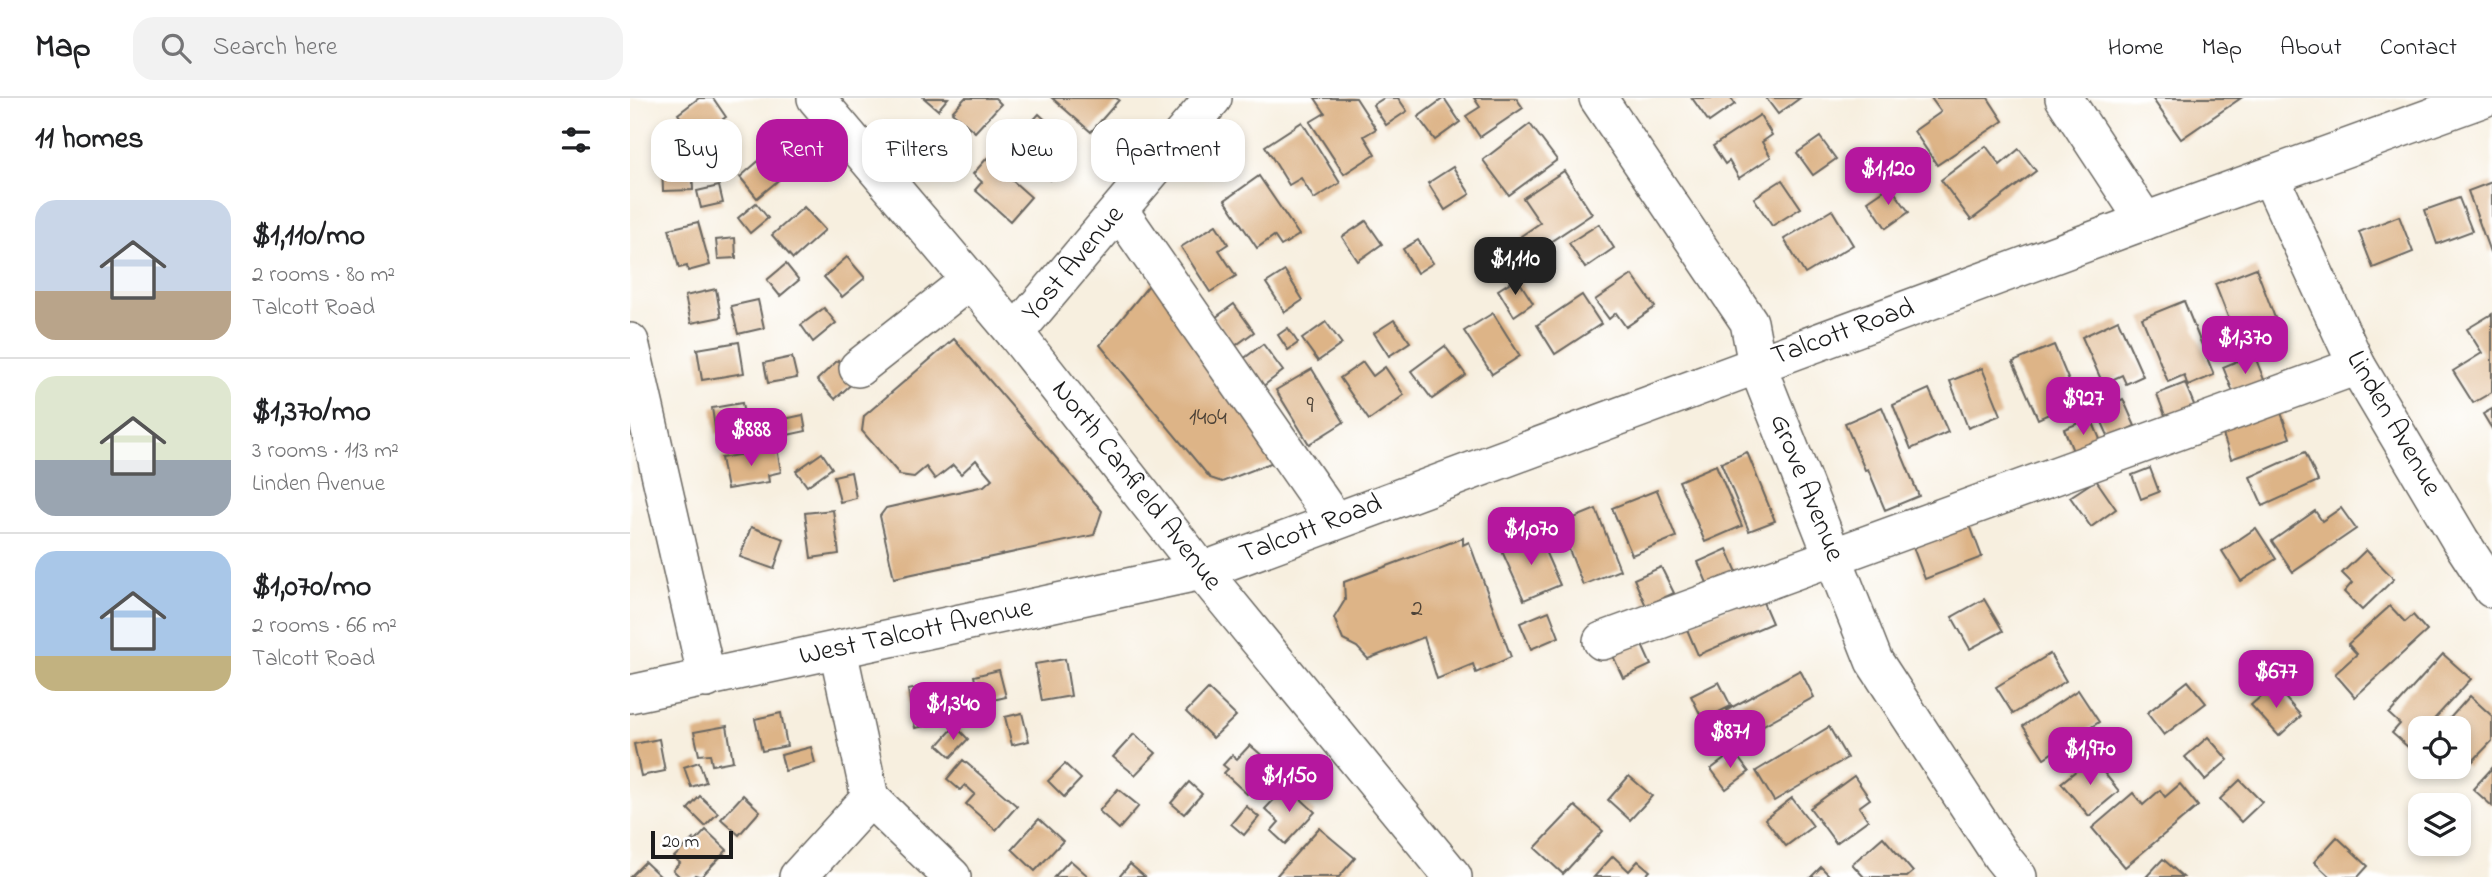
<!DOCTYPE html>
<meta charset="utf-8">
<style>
body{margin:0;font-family:"Indie Flower",sans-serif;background:#f2f2f2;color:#202124;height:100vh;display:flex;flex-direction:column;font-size:26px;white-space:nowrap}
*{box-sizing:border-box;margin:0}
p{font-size:23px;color:#757577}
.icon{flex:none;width:38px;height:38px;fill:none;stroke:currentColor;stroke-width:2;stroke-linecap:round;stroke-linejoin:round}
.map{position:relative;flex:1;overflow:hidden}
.side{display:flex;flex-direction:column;background:#fff;width:630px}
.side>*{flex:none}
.hud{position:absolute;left:21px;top:21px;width:665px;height:63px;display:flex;gap:14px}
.controls{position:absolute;left:1778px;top:618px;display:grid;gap:14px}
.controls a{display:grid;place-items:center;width:63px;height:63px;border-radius:14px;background:#fff;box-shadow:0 4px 10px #0003;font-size:35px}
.scale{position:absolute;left:21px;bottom:18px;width:82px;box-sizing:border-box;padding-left:7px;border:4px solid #1c1c1c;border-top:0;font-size:19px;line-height:24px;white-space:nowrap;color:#1c1c1c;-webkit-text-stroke:5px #fff;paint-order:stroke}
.price{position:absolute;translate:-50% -60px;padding:0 16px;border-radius:14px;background:#b5179e;color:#fff;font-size:23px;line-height:46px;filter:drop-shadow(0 2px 4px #0008)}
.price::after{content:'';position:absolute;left:50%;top:42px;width:21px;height:16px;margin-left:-10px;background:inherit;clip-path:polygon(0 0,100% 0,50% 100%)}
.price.active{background:#222;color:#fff}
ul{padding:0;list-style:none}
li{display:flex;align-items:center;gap:21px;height:175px;padding:0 35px}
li+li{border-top:2px solid #e0e0e0}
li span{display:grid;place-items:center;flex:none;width:196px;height:140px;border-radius:21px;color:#555}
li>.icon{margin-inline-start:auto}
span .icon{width:84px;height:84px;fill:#fffc;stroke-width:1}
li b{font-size:30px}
h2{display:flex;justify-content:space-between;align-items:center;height:84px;padding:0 35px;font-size:30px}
.pill{padding:0 24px;border-radius:21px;background:#fff;box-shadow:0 4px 10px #0003;font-size:24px;line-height:63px}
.pill.active{background:#b5179e;color:#fff}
header{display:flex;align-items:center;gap:42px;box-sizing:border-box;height:98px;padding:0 35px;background:#fff;border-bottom:2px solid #e0e0e0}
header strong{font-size:33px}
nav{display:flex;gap:38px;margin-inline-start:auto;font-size:24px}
.search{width:490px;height:63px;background:#f2f2f2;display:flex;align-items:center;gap:18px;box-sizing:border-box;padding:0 24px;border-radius:21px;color:#757577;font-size:26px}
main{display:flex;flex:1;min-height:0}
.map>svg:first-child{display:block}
</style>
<header>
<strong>Map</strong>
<div class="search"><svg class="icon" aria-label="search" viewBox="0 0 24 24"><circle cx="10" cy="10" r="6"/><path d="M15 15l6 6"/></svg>Search here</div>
<nav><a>Home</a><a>Map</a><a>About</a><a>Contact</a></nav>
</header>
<main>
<section class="side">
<h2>11 homes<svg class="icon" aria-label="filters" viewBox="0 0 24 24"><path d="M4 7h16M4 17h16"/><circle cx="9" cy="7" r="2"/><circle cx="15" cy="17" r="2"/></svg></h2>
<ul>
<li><span style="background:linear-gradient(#c9d6e8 65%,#b9a48a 0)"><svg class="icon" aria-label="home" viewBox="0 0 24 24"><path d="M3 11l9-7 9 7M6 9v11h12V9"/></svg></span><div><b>$1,110/mo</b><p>2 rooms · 80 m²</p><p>Talcott Road</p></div></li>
<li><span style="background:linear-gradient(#dfe7d0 60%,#9aa5b1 0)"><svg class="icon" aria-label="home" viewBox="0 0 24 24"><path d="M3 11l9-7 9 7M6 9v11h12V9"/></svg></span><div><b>$1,370/mo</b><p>3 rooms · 113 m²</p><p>Linden Avenue</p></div></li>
<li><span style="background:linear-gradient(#a9c7e8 75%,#c2b280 0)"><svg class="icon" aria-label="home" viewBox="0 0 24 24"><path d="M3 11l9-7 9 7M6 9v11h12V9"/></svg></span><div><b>$1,070/mo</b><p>2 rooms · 66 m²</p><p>Talcott Road</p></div></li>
</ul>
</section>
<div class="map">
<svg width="1862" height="779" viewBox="0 0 1862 779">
<rect width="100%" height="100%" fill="#fff"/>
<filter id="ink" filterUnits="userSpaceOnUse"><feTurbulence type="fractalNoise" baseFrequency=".0143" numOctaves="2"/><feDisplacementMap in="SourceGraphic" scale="14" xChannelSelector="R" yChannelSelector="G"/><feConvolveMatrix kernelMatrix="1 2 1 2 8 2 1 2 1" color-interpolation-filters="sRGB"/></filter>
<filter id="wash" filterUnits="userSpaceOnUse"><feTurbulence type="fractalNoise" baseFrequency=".00686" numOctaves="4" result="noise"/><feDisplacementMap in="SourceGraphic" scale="28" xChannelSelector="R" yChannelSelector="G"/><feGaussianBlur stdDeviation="1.57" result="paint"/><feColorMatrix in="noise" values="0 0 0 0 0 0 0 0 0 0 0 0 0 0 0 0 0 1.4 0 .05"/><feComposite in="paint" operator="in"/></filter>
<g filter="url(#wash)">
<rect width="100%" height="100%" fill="#f7efdf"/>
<g id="blocks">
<!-- building -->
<g fill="#ddb487">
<path d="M69,0H83L96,19L93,21L105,37L102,39L110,50L87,67L48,16Z"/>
<path d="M294,0H318L308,12Z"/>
<path d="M335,0H365L371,6L345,34L322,14Z"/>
<path d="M422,0H486L489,2L461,34Z"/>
<path d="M685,0H726L746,31L734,38L745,56L714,76L680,24L695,15Z"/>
<path d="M754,0H768L777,13L756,27L743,7Z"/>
<path d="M814,0L830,24L805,42L788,19Z"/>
<path d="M844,0H886L893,10L850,39L836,18L850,9Z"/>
<path d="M1062,0H1101L1105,6L1079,24Z"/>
<path d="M1136,0H1170L1148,16Z"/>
<path d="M1301,0H1358L1373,23L1307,67L1284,33L1311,14Z"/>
<path d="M1522,0H1611L1551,41Z"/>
<path d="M409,16L447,51L420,82L381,47Z"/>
<path d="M1130,17L1142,37L1132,44L1141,59L1109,80L1099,63L1095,66L1083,48Z"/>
<path d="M672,24L710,85L684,101L671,80L659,87L635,48Z"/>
<path d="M312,26L333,45L313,67L292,47Z"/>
<path d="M900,26L927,62L879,97L853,62Z"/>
<path d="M1190,39L1206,61L1183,77L1167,55Z"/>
<path d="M1356,48L1370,67L1389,51L1406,73L1341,122L1311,82Z"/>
<path d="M132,60L150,81L127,100L110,79Z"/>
<path d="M357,60L401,99L380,123L345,92L352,84L343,76Z"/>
<path d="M62,65L63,92L33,93L32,66Z"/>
<path d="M823,69L840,96L815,112L798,85Z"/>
<path d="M934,73L962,116L902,156L891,138L910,125L893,100Z"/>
<path d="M629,78L669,137L651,148L644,138L627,150L595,102Z"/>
<path d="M1152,82L1171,110L1142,128L1124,100Z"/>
<path d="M1862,84V153L1860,154L1838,93Z"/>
<path d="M89,88L93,105L71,110L67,93Z"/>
<path d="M1260,88L1279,114L1256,130L1238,103Z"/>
<path d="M1829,100L1842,133L1807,146L1795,112Z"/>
<path d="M126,105L138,120L120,135L108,120Z"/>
<path d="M174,109L195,132L163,161L142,137Z"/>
<path d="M1202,112L1223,147L1175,176L1154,141Z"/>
<path d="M1769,118L1783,154L1743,170L1729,134Z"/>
<path d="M736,123L752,146L728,163L712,139Z"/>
<path d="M68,124L80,167L58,173L57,168L49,170L39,131Z"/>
<path d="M969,126L984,150L955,170L939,145Z"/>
<path d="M586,127L598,146L589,152L606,178L580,194L551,149Z"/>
<path d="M105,140L106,160L88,161L86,142Z"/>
<path d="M788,142L803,165L787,175L773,151Z"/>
<path d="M217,159L235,180L212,199L194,179Z"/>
<path d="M156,166L169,182L150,198L137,182Z"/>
<path d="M1626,170L1648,228L1623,238L1618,223L1602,229L1585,186Z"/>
<path d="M655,173L673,202L655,214L636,185Z"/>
<path d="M528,176L651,361L592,384L580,380L470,247Z"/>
<path d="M1002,177L1025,209L996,229L986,215L979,221L965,202Z"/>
<path d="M887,180L903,205L884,218L868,192Z"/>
<path d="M86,191L91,219L61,225L55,198Z"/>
<path d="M952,197L971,226L925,256L907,227Z"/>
<path d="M128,202L134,230L108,236L101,208Z"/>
<path d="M1554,203L1584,277L1558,288L1554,277L1538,284L1512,220Z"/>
<path d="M604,206L624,234L605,248L585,220Z"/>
<path d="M194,210L206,225L183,244L171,227Z"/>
<path d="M863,215L890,258L862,276L834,233Z"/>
<path d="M1862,216V294L1843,305L1823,273L1852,255L1837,231Z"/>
<path d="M764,222L780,244L759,258L744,235Z"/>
<path d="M1488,222L1513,278L1496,286L1492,277L1473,286L1452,239Z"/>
<path d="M696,224L712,246L688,263L672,241Z"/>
<path d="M658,230L668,245L658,252L648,237Z"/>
<path d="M324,241L472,413L464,437L264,480L250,418L256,410L354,388L362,381L346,362L331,376L323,367L305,381L296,369L284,379L270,377L232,333L234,318Z"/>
<path d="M109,244L114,275L72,282L67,251Z"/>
<path d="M633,246L653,273L632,289L612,262Z"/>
<path d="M1424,247L1441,288L1432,292L1439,307L1408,321L1383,264Z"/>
<path d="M815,248L836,277L802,301L781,273Z"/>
<path d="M1624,256L1636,287L1605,299L1593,269Z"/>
<path d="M162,259L167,280L138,285L134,265Z"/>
<path d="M208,262L226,282L205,301L187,282Z"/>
<path d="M733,264L743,278L755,269L774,297L739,322L710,280Z"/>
<path d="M1352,270L1371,317L1338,330L1320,283Z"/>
<path d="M682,271L714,324L679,346L646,292Z"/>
<path d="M1555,285L1565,309L1536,320L1527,296Z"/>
<path d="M1299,291L1318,334L1281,351L1263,307Z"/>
<path d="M1493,301L1505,328L1479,340L1467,313Z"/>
<path d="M112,305L116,331L86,336L82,310Z"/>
<path d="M1252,309L1289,398L1255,412L1238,371L1235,372L1215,325Z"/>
<path d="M1649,309L1660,340L1601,361L1591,330Z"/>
<path d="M1862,311V331L1853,316Z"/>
<path d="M173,317L176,333L148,339L145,323Z"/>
<path d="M1461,320L1472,346L1445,358L1434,331Z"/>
<path d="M147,350L151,374L138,377L139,384L97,391L91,360Z"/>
<path d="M1117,354L1145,423L1119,433L1091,365Z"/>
<path d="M1675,354L1688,383L1633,408L1620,379Z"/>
<path d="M192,355L202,370L177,388L166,373Z"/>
<path d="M1086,367L1112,428L1075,444L1049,383Z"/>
<path d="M1520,370L1529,394L1511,401L1502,377Z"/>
<path d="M221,374L226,400L210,404L204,378Z"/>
<path d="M1466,382L1486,411L1461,429L1440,399Z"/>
<path d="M1027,392L1046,439L1002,457L982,410Z"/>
<path d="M1711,410L1726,431L1663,474L1642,443L1685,413L1692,423Z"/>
<path d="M966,411L990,472L953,487L929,426Z"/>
<path d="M203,412L209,456L181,460L175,415Z"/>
<path d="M1337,419L1352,459L1295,481L1280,441Z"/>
<path d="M121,429L154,441L144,471L110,459Z"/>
<path d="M1626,430L1646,461L1611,483L1592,453Z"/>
<path d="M907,435L930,487L894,502L871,451Z"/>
<path d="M833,440V447L839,444L881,559L846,575L843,566L807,581L794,539L738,561L727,549L713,542L704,520L715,502L714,484Z"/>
<path d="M1097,451L1109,479L1080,492L1068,464Z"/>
<path d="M1736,452L1764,481L1732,512L1714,494L1722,485L1712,475Z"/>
<path d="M1031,469L1044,495L1016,508L1004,481Z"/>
<path d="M1129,495L1142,525L1068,557L1056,529Z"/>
<path d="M1354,501L1373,533L1340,551L1322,519Z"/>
<path d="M1760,508L1775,524L1783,517L1797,533L1725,599L1705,576L1727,556L1718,546Z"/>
<path d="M919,513L929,539L901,551L890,525Z"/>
<path d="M1007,536L1021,567L993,580L979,549Z"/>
<path d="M1420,556L1436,583L1383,616L1366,589Z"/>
<path d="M1813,556L1841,581L1796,630H1790V636L1778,649L1762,635L1770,626L1759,616Z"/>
<path d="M435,561L441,598L412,603L405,566Z"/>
<path d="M369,572L376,599L350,605L344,578Z"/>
<path d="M1170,572L1184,599L1112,639L1097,612Z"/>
<path d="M1558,583L1576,605L1534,637L1517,615Z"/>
<path d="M1089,584L1101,608L1073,622L1061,598Z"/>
<path d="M307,586L315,624L285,630L278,592Z"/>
<path d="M1644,587L1671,618L1649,638L1621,607Z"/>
<path d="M578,591L606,618L583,640L556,614Z"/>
<path d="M1448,592L1469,624L1414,660L1393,628Z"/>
<path d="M1840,598L1862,618V643L1837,669L1829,662V652L1832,649L1829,646V630H1811Z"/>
<path d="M151,615L157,648L132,653L125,621Z"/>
<path d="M392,615L399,643L382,647L375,619Z"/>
<path d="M97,628L103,663L82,667L80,656L69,657L64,634Z"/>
<path d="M325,628L338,641L321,659L308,647Z"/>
<path d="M1199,629L1217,660L1144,703L1126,673Z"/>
<path d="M504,636L526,655L505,677L483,659Z"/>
<path d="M1578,639L1598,662L1575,682L1555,659Z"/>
<path d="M29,641L35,673L11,678L4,646Z"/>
<path d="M620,647L643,667L617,696L594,675L598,671L593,667L602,657L607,661Z"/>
<path d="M181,649L185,665L155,673L151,657Z"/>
<path d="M1104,654L1119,674L1096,691L1081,671Z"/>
<path d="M1462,660L1489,693L1459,718L1431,685Z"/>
<path d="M333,662L387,708L366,732L336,706L345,696L335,687L330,692L317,681Z"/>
<path d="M69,664L76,684L61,689L54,669Z"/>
<path d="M435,666L451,681L434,699L418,683Z"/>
<path d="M1862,670V708L1843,691Z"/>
<path d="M999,678L1022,698L1000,722L978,702Z"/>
<path d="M1224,678L1240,701L1229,709L1238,722L1206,745L1180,710Z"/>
<path d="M1610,682L1632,704L1611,724L1590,701Z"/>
<path d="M559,684L572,696L554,716L541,705Z"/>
<path d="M1550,686L1568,708L1495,769L1462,730L1503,695L1513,707L1530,692L1535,699Z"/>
<path d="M657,688L685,714L655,746L641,733L649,724L635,711Z"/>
<path d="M488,691L509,708L489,731L469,713Z"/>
<path d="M113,697L130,713L109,737L91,721Z"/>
<path d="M70,698L88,715L75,728L58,711Z"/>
<path d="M1162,700L1183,728L1156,748L1135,721Z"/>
<path d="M616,708L629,719L614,737L601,726Z"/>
<path d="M945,708L973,733L933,776L905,750Z"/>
<path d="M409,721L433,743L405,773L382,751Z"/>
<path d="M689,730L725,760L709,779H649L647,777Z"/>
<path d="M76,732L97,752L71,779L65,777L63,779H50L43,772L50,765L44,759L63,741L65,744Z"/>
<path d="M1253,739L1283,774L1277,779H1234L1222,766Z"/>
<path d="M1707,739L1738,768L1728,779H1700L1684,764Z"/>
<path d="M983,758L999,773L1008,763L1020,773L1014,779H964Z"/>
<path d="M1533,761L1553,779H1516Z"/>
<path d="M440,762L459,779H424Z"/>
<path d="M15,764L31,779H0Z"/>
<path d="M500,766L515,779H489Z"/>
<path d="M1191,769L1201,779H1181Z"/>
</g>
</g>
</g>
<g filter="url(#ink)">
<use href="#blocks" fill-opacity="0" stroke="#696660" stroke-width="2"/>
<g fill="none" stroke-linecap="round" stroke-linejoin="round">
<defs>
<g id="minor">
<path d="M186,0L385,235L572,473L823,779"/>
<path d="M968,0L1119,224L1127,267L1244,563L1371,758L1388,779"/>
<path d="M1434,0L1515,123"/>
<path d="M1640,78L1727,268L1830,442L1862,491"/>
<path d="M489,112L704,422"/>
<path d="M385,235L583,0"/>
<path d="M0,244L77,581"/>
<path d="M228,270L340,182"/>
<path d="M972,543L1727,268"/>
<path d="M208,552L240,700L322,779"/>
<path d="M0,596L572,473L1515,123L1854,0"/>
<path d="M168,779L240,700"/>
</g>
</defs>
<!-- minor casing -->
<use href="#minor" stroke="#696660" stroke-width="40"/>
<!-- minor -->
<use href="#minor" stroke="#fff" stroke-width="37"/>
</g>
</g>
<g text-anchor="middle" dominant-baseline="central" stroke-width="5" stroke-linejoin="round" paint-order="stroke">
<!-- number labels -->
<g font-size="24" fill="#4c4237">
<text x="680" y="308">9</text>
<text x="578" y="320">1404</text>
<text x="787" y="511">2</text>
</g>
<!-- street labels -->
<g font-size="28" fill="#1c1c1c" stroke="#fff">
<text transform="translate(444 166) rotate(-50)">Yost Avenue</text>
<text transform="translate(1213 235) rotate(-20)">Talcott Road</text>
<text transform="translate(1763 326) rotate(60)">Linden Avenue</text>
<text transform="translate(506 388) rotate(52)">North Canfield Avenue</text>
<text transform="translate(1176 390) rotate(68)">Grove Avenue</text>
<text transform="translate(681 432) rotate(-21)">Talcott Road</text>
<text transform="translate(286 535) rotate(-12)">West Talcott Avenue</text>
</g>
</g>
</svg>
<div class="controls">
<a><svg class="icon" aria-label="locate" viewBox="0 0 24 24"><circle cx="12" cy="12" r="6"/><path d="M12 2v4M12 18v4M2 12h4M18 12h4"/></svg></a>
<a><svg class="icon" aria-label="layers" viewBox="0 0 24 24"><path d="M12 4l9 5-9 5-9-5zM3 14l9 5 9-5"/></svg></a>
</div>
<div class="scale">20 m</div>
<b class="price" style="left:1258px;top:109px">$1,120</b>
<b class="price active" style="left:885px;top:199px">$1,110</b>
<b class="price" style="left:1615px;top:278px">$1,370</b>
<b class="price" style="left:1453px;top:339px">$927</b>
<b class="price" style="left:121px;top:370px">$888</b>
<b class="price" style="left:901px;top:469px">$1,070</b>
<b class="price" style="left:1646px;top:612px">$677</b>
<b class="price" style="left:323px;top:644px">$1,340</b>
<b class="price" style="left:1100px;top:672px">$871</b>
<b class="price" style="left:1460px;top:689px">$1,970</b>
<b class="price" style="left:659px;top:716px">$1,150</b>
<div class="hud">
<a class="pill">Buy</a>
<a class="pill active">Rent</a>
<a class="pill">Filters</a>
<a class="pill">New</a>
<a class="pill">Apartment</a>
</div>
</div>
</main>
